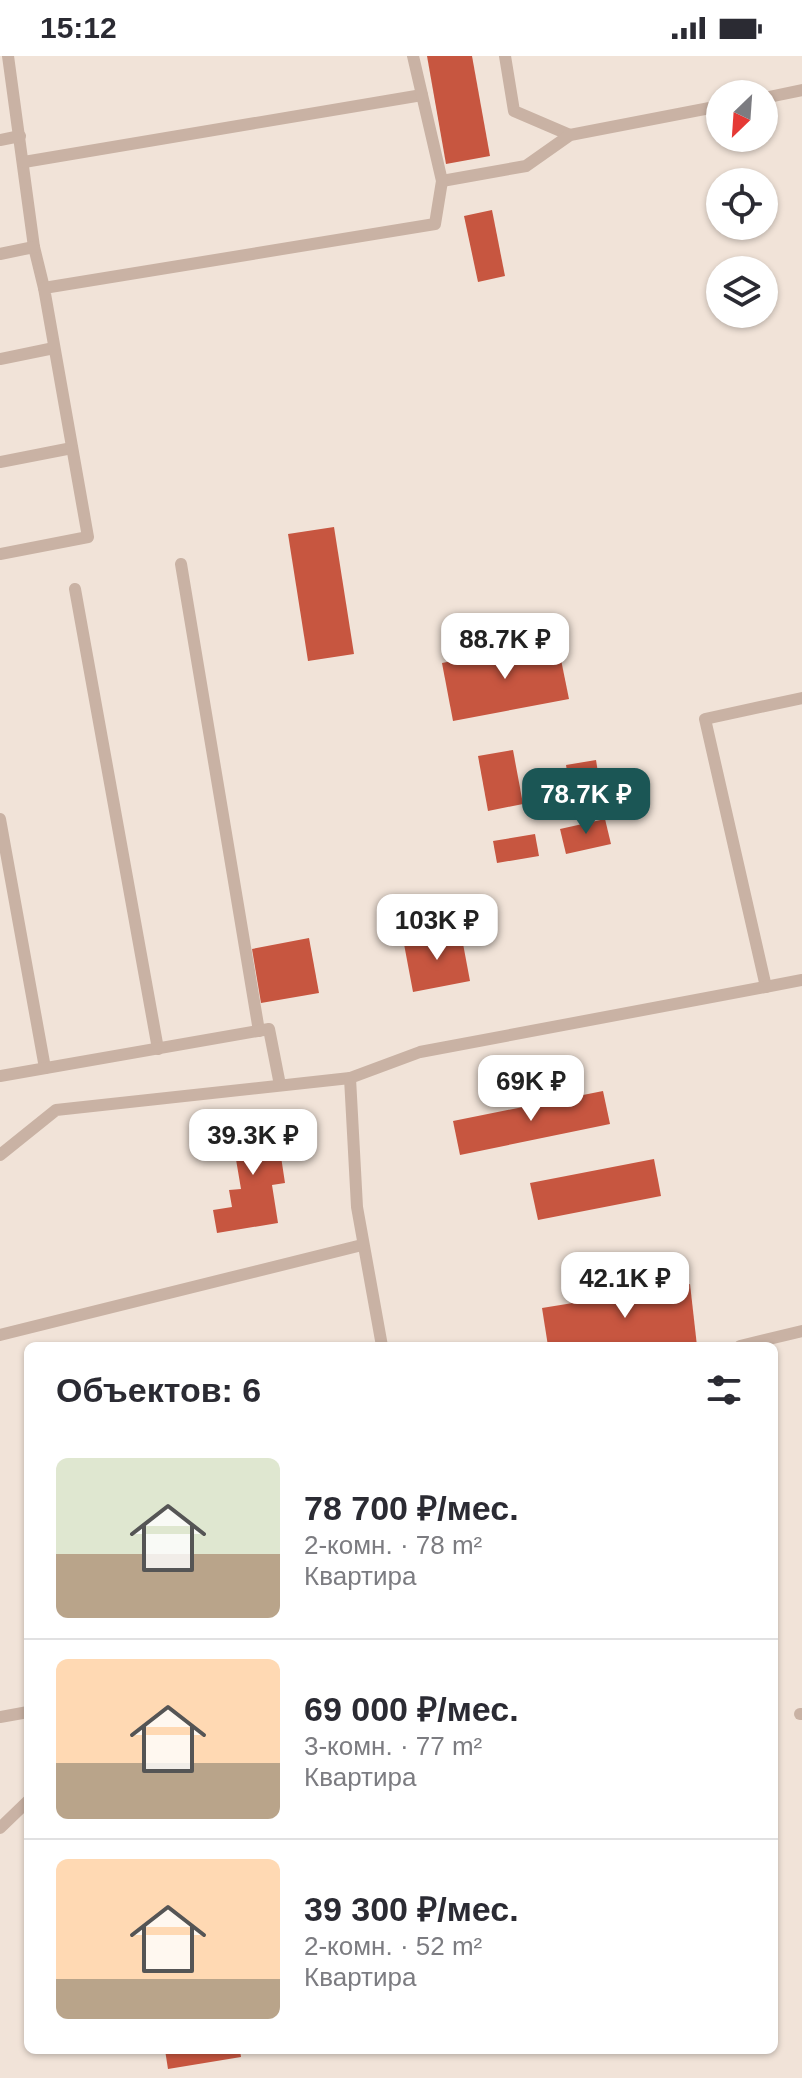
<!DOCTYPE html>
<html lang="ru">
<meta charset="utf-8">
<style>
body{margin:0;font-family:Arial,sans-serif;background:#f7f7f7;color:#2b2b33;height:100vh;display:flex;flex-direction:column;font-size:30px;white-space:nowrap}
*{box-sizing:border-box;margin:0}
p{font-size:26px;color:#7c7c81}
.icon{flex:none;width:44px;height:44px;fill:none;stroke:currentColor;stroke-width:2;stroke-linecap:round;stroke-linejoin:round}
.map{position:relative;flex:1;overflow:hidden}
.details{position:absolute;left:24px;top:1286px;width:754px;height:712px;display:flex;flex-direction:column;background:#fff;border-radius:12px;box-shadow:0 2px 6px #0004}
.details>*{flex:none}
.needle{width:52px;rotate:205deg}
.fabs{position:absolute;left:706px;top:24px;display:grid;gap:16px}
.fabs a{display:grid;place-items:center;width:72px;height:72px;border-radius:50%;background:#fff;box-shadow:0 2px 6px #0004;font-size:40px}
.price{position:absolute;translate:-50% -68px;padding:0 18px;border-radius:16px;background:#fff;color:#222;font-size:26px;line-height:52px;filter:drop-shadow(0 2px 4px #0008)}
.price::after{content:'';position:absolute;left:50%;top:48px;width:24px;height:18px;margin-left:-12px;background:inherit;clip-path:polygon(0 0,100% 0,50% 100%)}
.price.current{background:#1b5655;color:#fff}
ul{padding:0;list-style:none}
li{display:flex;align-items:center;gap:24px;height:200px;padding:0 32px}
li+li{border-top:2px solid #e1e1e2}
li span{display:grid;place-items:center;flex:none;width:224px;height:160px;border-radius:12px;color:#555}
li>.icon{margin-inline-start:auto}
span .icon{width:96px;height:96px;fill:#fffc;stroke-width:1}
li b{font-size:34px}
h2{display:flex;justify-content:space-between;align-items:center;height:96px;padding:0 32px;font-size:34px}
.status{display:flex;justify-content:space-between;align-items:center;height:56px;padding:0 40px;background:#fff;direction:ltr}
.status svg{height:22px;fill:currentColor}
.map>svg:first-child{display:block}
</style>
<div class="status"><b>15:12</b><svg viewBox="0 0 49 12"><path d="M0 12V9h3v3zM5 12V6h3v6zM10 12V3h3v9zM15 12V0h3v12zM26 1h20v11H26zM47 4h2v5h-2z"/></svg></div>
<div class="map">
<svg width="802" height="2022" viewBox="0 0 802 2022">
<rect width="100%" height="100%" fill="#f1e3d8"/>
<!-- building -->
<g fill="#c75640">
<path d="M427,0H472L490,100L446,108Z"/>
<path d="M492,154L505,220L478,226L464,160Z"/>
<path d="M334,471L354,598L308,605L288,478Z"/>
<path d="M557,584L569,643L453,665L442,607Z"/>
<path d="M513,694L523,748L488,755L478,700Z"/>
<path d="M596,704L600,729L570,734L566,709Z"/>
<path d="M605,763L611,788L566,798L560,773Z"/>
<path d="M535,778L539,800L497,807L493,785Z"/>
<path d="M461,877L470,925L413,936L404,888Z"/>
<path d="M309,882L319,937L261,947L252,893Z"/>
<path d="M603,1035L610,1068L460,1099L453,1065Z"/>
<path d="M275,1061L285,1127L272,1129L278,1167L217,1177L213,1154L232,1151L229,1134L241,1133L230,1068Z"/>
<path d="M654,1103L661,1140L538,1164L530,1127Z"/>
<path d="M690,1228L697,1290H548L542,1252Z"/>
<path d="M165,1994H240L241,2001L168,2013Z"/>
</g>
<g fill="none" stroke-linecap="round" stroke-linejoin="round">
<!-- service -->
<g stroke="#c9b2a4" stroke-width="12">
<path d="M8,0L34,191L44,232"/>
<path d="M505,0L514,55L570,79"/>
<path d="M764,42L802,34"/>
<path d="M0,84L20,80"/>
<path d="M24,106L422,39"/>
<path d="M442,125L526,110L570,79L720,50"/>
<path d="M0,198L34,191"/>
<path d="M0,303L54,292"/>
<path d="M0,406L72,392"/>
<path d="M0,498L88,481L44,232L435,168L442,125L413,0"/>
<path d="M181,508L259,975"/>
<path d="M75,533L158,993"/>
<path d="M0,763L45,1012"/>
<path d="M766,931L705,663L802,642"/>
<path d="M0,1020L269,973L280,1029"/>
<path d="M0,1099L56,1054L350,1022"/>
<path d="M0,1279L362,1189"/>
<path d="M382,1290L357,1151L350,1022L420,996L802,924"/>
<path d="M740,1290L802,1275"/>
<path d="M800,1658H802"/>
<path d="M0,1661L28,1656"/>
<path d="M0,1772L28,1745"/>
</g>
</g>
</svg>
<div class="fabs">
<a><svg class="needle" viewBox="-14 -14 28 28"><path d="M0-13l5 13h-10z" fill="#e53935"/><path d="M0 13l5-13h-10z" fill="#7c7c81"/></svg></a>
<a><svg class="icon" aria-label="locate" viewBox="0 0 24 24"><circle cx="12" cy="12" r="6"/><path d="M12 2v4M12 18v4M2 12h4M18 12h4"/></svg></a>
<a><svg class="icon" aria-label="layers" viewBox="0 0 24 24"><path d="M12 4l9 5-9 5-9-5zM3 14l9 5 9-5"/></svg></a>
</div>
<b class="price" style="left:505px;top:625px">88.7K ₽</b>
<b class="price current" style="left:586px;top:780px">78.7K ₽</b>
<b class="price" style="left:437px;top:906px">103K ₽</b>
<b class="price" style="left:531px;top:1067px">69K ₽</b>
<b class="price" style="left:253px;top:1121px">39.3K ₽</b>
<b class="price" style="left:625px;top:1264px">42.1K ₽</b>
<section class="details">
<h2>Объектов: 6<svg class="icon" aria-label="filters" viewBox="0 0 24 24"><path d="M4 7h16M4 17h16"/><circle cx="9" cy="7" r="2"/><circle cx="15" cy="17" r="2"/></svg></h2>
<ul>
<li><span style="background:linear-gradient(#dfe7d0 60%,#b9a48a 0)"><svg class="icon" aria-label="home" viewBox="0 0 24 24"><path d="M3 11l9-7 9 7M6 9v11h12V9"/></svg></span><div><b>78 700 ₽/мес.</b><p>2-комн. · 78 m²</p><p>Квартира</p></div></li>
<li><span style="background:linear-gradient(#ffd9b3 65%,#b9a48a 0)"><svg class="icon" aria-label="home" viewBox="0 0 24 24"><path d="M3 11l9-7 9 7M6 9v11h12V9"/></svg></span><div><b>69 000 ₽/мес.</b><p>3-комн. · 77 m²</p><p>Квартира</p></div></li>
<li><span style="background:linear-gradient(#ffd9b3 75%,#b9a48a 0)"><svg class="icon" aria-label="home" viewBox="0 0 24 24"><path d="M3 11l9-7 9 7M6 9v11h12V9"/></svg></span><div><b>39 300 ₽/мес.</b><p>2-комн. · 52 m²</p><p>Квартира</p></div></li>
</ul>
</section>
</div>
